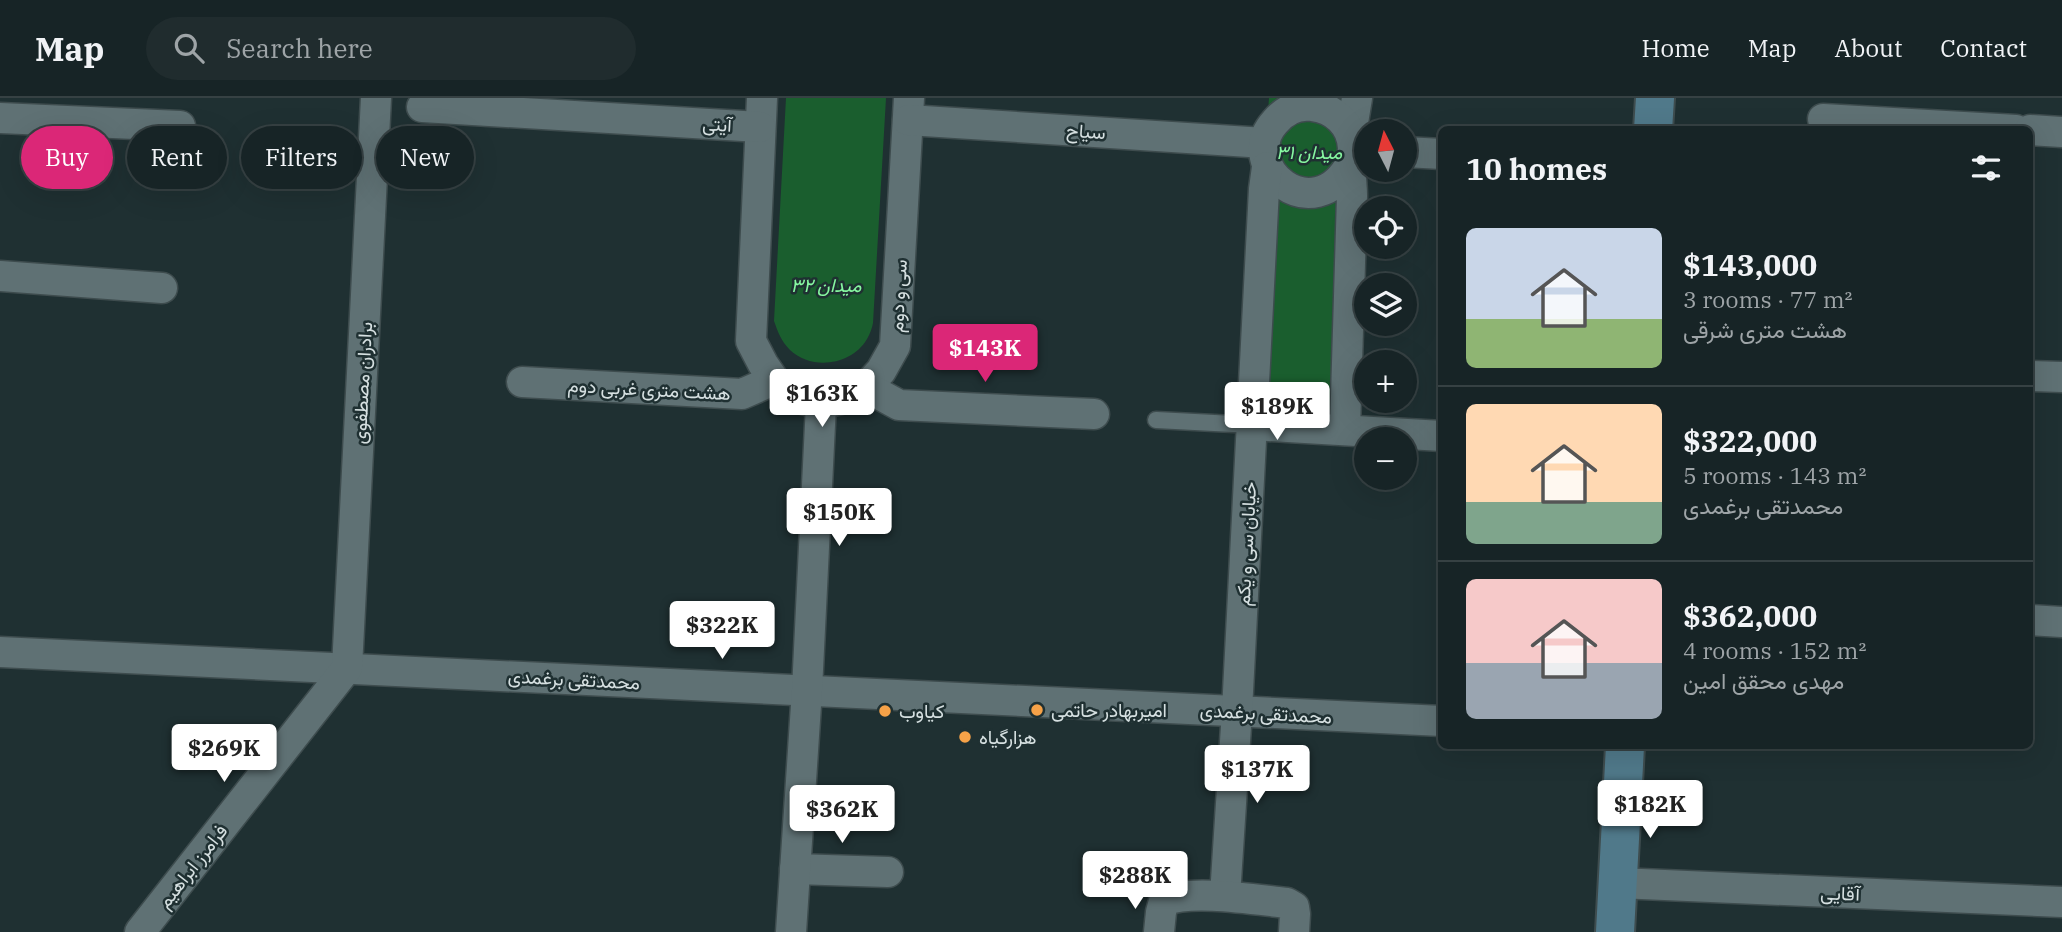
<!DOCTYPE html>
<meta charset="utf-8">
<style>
body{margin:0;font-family:"IBM Plex Serif",Vazirmatn,serif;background:#202c2e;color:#f1f3f6;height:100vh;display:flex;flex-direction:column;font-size:26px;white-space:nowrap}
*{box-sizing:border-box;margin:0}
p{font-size:23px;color:#9ea4a7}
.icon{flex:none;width:38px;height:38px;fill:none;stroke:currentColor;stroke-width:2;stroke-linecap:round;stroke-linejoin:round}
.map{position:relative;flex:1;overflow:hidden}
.drawer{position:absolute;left:1438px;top:28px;width:595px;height:623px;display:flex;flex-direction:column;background:#172426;border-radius:10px;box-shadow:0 7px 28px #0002,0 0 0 2px #364143}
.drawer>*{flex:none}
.top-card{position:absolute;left:21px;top:28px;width:665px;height:63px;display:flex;gap:14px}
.needle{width:46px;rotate:354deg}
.controls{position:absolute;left:1354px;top:21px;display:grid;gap:14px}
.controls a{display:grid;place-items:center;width:63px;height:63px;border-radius:50%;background:#172426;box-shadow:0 7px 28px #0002,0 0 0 2px #364143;font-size:35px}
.price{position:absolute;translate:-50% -60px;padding:0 16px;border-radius:7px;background:#fff;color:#222;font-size:23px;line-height:46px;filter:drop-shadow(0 2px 4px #0008)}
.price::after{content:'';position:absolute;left:50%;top:42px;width:21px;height:16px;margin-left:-10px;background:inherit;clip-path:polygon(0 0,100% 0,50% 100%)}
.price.selected{background:#db2777;color:#fff}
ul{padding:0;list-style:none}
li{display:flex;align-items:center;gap:21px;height:175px;padding:0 28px}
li+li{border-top:2px solid #364143}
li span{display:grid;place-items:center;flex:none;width:196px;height:140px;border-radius:10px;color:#555}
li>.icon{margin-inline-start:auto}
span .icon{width:84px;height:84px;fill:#fffc;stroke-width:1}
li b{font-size:30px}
h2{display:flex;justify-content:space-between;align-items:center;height:84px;padding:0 28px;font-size:30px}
.pill{padding:0 24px;border-radius:32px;background:#172426;box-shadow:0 7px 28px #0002,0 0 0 2px #364143;font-size:24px;line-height:63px}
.pill.selected{background:#db2777;color:#fff}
header{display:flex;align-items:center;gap:42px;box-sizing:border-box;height:98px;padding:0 35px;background:#172426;border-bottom:2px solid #364143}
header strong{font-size:33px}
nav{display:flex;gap:38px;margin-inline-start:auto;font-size:24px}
.search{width:490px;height:63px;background:#202c2e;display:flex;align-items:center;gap:18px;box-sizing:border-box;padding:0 24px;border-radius:38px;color:#9ea4a7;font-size:26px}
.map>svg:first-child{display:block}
</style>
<header>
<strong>Map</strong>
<div class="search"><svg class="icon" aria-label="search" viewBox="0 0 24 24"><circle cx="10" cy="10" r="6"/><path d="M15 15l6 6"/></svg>Search here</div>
<nav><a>Home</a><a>Map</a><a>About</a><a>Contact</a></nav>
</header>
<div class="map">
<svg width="2062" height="834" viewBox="0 0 2062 834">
<rect width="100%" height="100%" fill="#1f3032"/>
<!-- green -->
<g fill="#1a5e2e">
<path d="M786,0H886L873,225C872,230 870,236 867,241C852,267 812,273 790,252C781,243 778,234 774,223Z"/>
<path d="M1269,0H1355L1334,321L1261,317L1266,40Z"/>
</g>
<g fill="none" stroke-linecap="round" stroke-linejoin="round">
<defs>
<path id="lane" d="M1156,322L1253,327"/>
<g id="street">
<path d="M762,0L751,243L763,266L774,282L792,298L821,306L845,300L866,289L881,273L895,248L909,0"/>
<path d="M422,9L760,29"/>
<path d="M0,20L180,28"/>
<path d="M1823,21L2016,32"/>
<path d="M908,22L1265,45"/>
<path d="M2030,32L2062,34"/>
<path d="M1351,37L1357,0"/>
<path d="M1405,54L1442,56"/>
<path d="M0,178L162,190"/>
<path d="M2030,278L2062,279"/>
<path d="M522,284L742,296L774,282"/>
<path d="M866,289L899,307L1094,316"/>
<path d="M1253,327L1442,338"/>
<path d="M1345,332L1352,98C1352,87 1350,76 1351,66C1351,60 1353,55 1353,50C1352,27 1334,10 1312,8C1297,6 1284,13 1275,24C1235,68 1314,134 1351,65"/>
<path d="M2030,522L2062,524"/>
<path d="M0,554L1442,623"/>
<path d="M795,771L888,774"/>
<path d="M1618,785L2062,804"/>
<path d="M1225,798L1237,613L1264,91L1267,69"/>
<path d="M140,834L347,570L376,0"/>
<path d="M791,834L807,592L821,306"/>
<path d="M1159,834L1161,814L1164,803C1191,791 1257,802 1287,805L1294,809L1295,816L1294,834"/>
</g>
<g id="secondary">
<path d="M1653,32L1655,0"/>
<path d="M1615,834L1625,648"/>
</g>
</defs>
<!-- lane casing -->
<use href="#lane" stroke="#3e4c4e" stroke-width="19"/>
<!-- street casing -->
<use href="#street" stroke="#3e4c4e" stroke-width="33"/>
<!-- secondary casing -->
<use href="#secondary" stroke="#3e4c4e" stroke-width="42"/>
<!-- lane -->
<use href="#lane" stroke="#5f7174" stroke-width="16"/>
<!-- street -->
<use href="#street" stroke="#5f7174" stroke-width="30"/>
<!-- secondary -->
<use href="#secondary" stroke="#50798a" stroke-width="38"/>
</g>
<!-- markers -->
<g fill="#f6a248" stroke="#1f3032" stroke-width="2.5">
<circle cx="1037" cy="612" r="7"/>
<circle cx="885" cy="613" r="7"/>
<circle cx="965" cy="639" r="7"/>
</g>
<g text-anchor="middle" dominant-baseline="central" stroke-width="5" stroke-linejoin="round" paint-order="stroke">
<!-- street labels -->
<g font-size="19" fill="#d6e0e1" stroke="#1f3032">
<text transform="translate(717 26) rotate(3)">آیتی</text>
<text transform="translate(1086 33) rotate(4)">سیاح</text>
<text transform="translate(898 198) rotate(-87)">سی و دوم</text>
<text transform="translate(362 285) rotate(-87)">برادران مصطفوی</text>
<text transform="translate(649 291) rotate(3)">هشت متری غربی دوم</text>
<text transform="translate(1246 446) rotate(-87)">خیابان سی و یکم</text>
<text transform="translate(574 581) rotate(3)">محمدتقی برغمدی</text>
<text transform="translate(1266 615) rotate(3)">محمدتقی برغمدی</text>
<text transform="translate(192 768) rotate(-52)">فرامرز ابراهیم</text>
<text transform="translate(1840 795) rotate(2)">آقایی</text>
</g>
<!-- park labels -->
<g font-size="19" font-style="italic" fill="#87f8a1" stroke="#1f3032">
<text x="1309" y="54">میدان ۳۱</text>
<text x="826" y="187">میدان ۳۲</text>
</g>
<!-- poi labels -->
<g font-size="19" fill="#d6e0e1" stroke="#1f3032" text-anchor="start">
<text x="1051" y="612">امیربهادر حاتمی</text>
<text x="899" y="613">کیاوب</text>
<text x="979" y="639">هزارگیاه</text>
</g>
</g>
</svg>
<div class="controls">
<a><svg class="needle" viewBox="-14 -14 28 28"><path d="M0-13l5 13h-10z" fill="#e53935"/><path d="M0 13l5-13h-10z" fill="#9ea4a7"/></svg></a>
<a><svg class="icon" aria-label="locate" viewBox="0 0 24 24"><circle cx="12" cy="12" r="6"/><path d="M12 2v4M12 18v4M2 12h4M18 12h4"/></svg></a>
<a><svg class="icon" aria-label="layers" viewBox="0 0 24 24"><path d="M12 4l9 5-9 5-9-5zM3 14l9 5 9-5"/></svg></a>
<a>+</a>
<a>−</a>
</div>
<b class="price selected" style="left:985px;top:286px">$143K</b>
<b class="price" style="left:822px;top:331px">$163K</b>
<b class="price" style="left:1277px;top:344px">$189K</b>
<b class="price" style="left:839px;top:450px">$150K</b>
<b class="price" style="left:722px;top:563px">$322K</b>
<b class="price" style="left:224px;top:686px">$269K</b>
<b class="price" style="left:1257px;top:707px">$137K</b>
<b class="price" style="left:1650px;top:742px">$182K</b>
<b class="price" style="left:842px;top:747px">$362K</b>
<b class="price" style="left:1135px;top:813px">$288K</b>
<div class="top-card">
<a class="pill selected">Buy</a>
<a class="pill">Rent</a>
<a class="pill">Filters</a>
<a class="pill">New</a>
</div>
<section class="drawer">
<h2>10 homes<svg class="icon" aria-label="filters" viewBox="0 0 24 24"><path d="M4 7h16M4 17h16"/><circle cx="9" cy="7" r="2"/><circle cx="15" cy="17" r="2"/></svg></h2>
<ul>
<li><span style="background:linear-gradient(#c9d6e8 65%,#8fb573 0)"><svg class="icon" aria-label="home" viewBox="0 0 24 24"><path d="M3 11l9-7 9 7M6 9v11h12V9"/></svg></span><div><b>$143,000</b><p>3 rooms · 77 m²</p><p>هشت متری شرقی</p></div></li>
<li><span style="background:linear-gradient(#ffd9b3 70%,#7fa58c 0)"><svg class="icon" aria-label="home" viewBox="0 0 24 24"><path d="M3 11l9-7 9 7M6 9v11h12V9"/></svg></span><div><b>$322,000</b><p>5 rooms · 143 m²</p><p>محمدتقی برغمدی</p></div></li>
<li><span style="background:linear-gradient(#f6c9c9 60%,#9aa5b1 0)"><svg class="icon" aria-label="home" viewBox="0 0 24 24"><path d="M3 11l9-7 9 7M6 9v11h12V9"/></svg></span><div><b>$362,000</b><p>4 rooms · 152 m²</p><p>مهدی محقق امین</p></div></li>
</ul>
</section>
</div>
